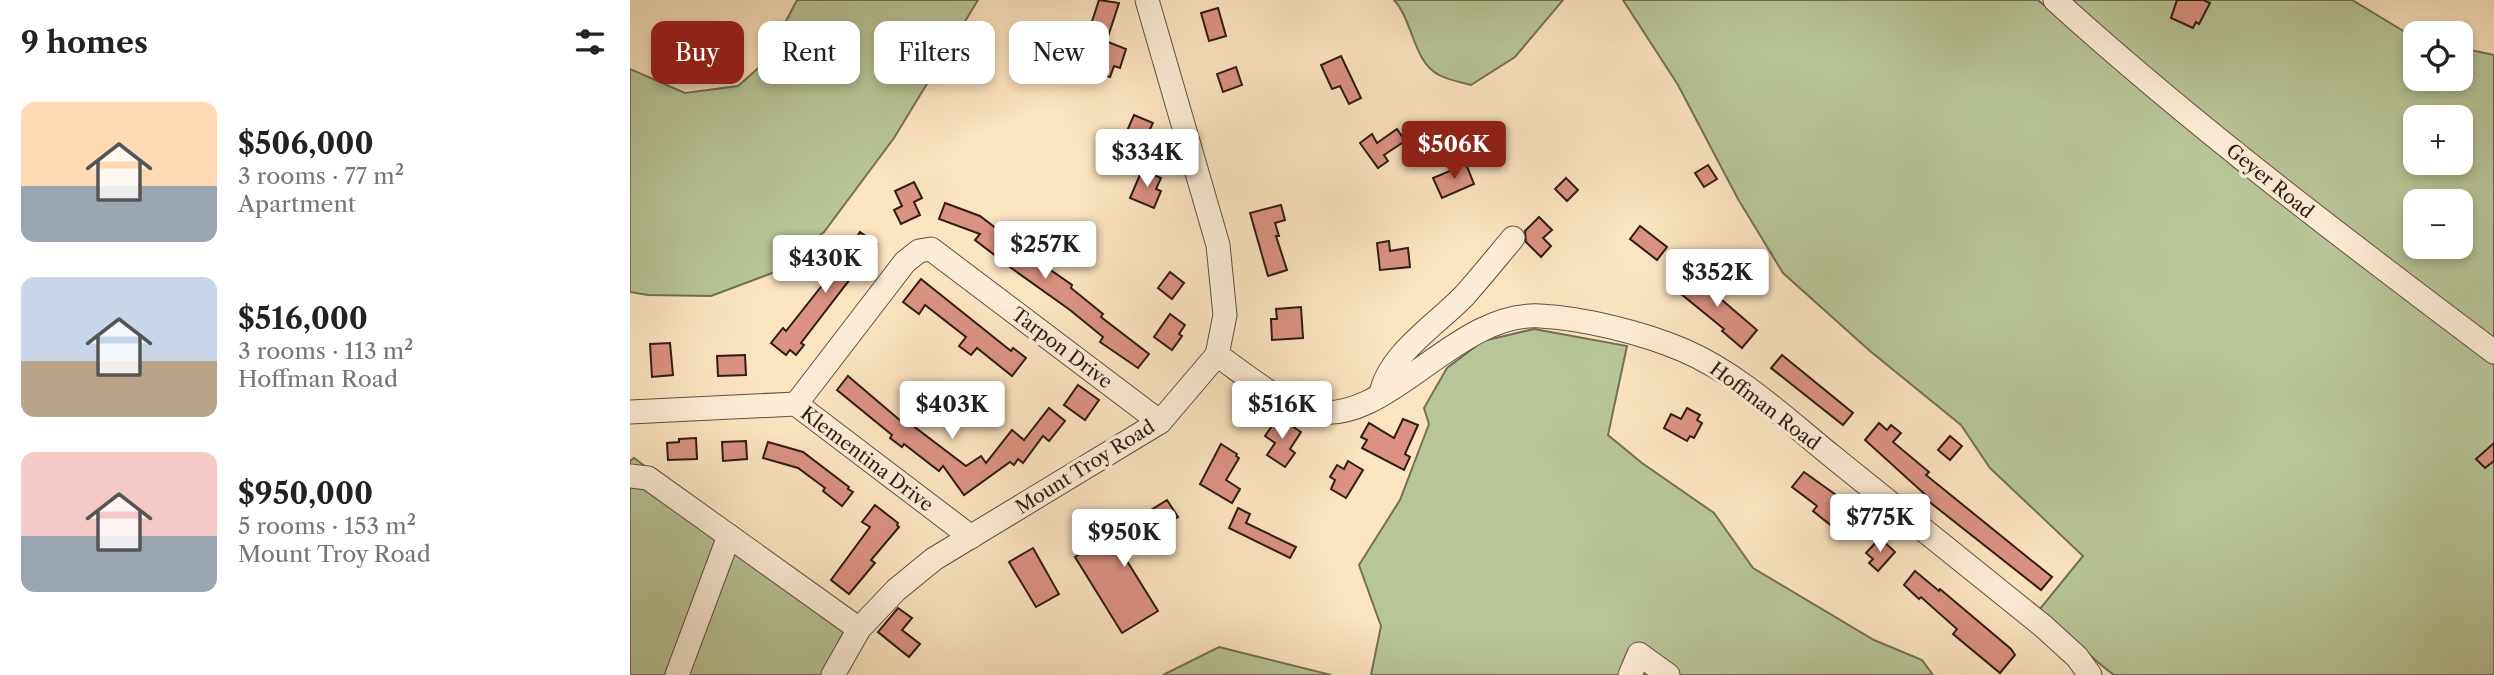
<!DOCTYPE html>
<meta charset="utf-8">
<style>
body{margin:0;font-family:"Libre Caslon Text",serif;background:#f2f2f2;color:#222;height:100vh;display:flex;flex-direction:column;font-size:26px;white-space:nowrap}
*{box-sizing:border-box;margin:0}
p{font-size:23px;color:#767676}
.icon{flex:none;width:38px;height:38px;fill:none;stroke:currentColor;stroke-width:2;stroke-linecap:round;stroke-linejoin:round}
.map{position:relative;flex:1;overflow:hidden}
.panel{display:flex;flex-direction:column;background:#fff;width:630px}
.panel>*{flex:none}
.hud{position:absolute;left:21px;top:21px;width:665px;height:63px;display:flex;gap:14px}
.tools{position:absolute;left:1773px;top:21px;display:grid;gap:14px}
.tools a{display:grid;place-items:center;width:70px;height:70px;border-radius:14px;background:#fff;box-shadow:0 4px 10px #0003;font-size:35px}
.price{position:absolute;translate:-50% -60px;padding:0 16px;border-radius:7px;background:#fff;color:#222;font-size:23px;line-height:46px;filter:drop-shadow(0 2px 4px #0008)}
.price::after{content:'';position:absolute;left:50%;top:42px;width:21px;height:16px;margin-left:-10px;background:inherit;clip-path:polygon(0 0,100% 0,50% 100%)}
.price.on{background:#8f2418;color:#fff}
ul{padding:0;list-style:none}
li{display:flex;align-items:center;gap:21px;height:175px;padding:0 21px}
li span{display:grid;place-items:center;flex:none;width:196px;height:140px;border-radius:14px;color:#555}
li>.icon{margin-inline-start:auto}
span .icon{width:84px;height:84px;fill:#fffc;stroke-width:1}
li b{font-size:30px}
h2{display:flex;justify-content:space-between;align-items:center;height:84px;padding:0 21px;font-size:30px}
.pill{padding:0 24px;border-radius:14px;background:#fff;box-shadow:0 4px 10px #0003;font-size:24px;line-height:63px}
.pill.on{background:#8f2418;color:#fff}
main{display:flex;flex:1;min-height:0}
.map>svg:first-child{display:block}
</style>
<main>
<section class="panel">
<h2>9 homes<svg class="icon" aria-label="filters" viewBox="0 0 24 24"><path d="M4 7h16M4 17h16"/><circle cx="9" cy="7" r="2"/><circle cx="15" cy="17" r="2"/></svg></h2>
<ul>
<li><span style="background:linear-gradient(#ffd9b3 60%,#9aa5b1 0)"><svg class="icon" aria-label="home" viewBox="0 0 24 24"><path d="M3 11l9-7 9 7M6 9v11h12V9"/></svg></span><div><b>$506,000</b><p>3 rooms · 77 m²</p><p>Apartment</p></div></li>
<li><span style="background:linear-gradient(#c9d6e8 60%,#b9a48a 0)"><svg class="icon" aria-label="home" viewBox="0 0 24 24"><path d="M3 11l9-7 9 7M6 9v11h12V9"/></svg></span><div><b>$516,000</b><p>3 rooms · 113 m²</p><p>Hoffman Road</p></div></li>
<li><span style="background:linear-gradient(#f6c9c9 60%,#9aa5b1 0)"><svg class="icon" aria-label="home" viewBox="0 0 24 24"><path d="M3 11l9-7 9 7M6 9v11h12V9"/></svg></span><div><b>$950,000</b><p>5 rooms · 153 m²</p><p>Mount Troy Road</p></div></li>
</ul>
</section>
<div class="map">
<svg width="1864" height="675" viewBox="0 0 1864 675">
<rect width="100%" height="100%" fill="#fce4c0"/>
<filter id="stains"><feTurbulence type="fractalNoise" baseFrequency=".00286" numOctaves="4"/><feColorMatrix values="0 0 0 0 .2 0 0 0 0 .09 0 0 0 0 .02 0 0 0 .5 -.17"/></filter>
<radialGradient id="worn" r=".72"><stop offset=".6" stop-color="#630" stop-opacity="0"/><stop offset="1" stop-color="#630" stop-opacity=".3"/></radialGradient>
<!-- green -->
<g fill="#b8c597" stroke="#747056" stroke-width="2" fill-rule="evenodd">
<path d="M167,0H348L264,138L194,232L145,272L81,296L18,295L0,292V69L55,93L108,86L134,63Z"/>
<path d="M764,0H933L885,57L841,85C831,82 818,80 809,75C783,62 783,20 764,0Z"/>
<path d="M993,0H1408L1603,166L1808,320L1864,365V675H1484C1457,655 1435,631 1409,610L1453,556L1360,468L1331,425L1240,351L1153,273L1108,199L1048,85Z"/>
<path d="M1438,0H1722L1785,38V79H1830L1831,48L1864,55V342L1533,84ZM1785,117H1830V163H1785ZM1785,201H1830V247H1785Z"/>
<path d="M904,329L997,346L978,435L1012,463L1084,513L1123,568L1244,640L1292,660L1303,675H741L751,626L729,565L770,500L799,424L794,408L817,368L853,341Z"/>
<path d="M4,458L222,619L211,637L195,675H0V461Z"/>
<path d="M589,647L701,675H533Z"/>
</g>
<!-- building -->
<g fill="#db9282" stroke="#2f1c15" stroke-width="2">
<path d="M469,0L489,3L473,52L454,46Z"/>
<path d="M1547,0H1573L1580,3L1569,24L1566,22L1563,28L1541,18Z"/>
<path d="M588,8L596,36L579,41L571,13Z"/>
<path d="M478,42L496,49L490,68L484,66L480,77L467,73Z"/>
<path d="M711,56L731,98L719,104L710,86L702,89L691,65Z"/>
<path d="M606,67L612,85L593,92L587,74Z"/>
<path d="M504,115L523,123L511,148L493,140Z"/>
<path d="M767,129L775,141L754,155L758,161L748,168L730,143L742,134L747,143Z"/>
<path d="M836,164L844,184L812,198L803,178Z"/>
<path d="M1078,165L1087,179L1074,187L1065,173Z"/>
<path d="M512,170L531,178L526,189L531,191L524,208L500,198Z"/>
<path d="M936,178L948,190L937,201L925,189Z"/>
<path d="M284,182L292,198L284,202L290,215L271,224L264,210L272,206L265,191Z"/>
<path d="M315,203L350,216L380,239L379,241L442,285L441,288L473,314L471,317L519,354L508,368L470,342L473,337L440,310L384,270L345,240L350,234L309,219Z"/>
<path d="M651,205L655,220L645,223L649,236H646L657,270L638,276L620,213Z"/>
<path d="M909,217L922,230L913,238L921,246L911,257L896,242L895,231Z"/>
<path d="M1010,226L1037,247L1027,260L1000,239Z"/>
<path d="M230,232L247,244L171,343L174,345L166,355L160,350L156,355L141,343L153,328L156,331L194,283L217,251L213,248L220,237L225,240Z"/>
<path d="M759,241L760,251L778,248L780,267L750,270L747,243Z"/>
<path d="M540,272L554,283L542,299L528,288Z"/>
<path d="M1057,274L1070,285L1076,276L1090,287L1085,294L1127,330L1112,348L1092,331L1094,329L1045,289Z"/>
<path d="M291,279L381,351L383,348L396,358L382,376L347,348L341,355L329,346L336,337L295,305L289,314L273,302Z"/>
<path d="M671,307L673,338L642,340L641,319H647L646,309Z"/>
<path d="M540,314L555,325L549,334L552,336L542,350L524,337Z"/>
<path d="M40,343L43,375L22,377L20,344Z"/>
<path d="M115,355L116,375L88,376L87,356Z"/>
<path d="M1152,355L1223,413L1213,425L1141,368Z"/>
<path d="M218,376L272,422L274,419L336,466L351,456L356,463L382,430L394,440L419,408L435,421L419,441L413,436L393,463L388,459L384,465L380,462L334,495L313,466L309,471L274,444L272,447L260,438L262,435L207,390Z"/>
<path d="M448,385L469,400L455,420L434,405Z"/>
<path d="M1057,408L1070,415L1067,420L1072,423L1064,438L1060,436L1057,441L1034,428L1041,414L1051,419Z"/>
<path d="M648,417L671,432L660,449L665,453L655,467L637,455L645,443L635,436Z"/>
<path d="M773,419L788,425L775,454L780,457L774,470L732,448L737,440L731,437L739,423L764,438Z"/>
<path d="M1249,423L1257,430L1261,425L1271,433L1263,442L1299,472L1296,475L1422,577L1411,590L1297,500L1299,498L1235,440Z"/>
<path d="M1320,436L1332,446L1320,460L1308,450Z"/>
<path d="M66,438L67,459L38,460L37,443L49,442V439Z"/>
<path d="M116,441L117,459L93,461L92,442Z"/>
<path d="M138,442L173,452L219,487L218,489L223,492L212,506L193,491L195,488L168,468L133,458Z"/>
<path d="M1864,443V461L1855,468L1846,459Z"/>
<path d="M591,444L607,454L606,456L609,458L596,480L610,489L602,503L570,484Z"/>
<path d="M718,461L733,470L716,498L701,489L705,480L700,477L707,465L714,469Z"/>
<path d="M1174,472L1220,505L1203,527L1183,511L1187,506L1162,487Z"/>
<path d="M537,500L548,517L492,553L528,611L492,633L445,557Z"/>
<path d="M245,505L268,523L267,525L269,527L241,560L245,563L219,594L201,580L240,527L232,522Z"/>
<path d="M608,508L620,514L616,523L666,547L660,558L599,528Z"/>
<path d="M1250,538L1265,552L1248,571L1239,563L1243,559L1236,553Z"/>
<path d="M403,548L429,594L406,607L379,562Z"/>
<path d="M1285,571L1309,591L1310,589L1381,649L1385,655L1370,673L1323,634L1327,629L1291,597L1289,599L1274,585Z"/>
<path d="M268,608L282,618L272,630L290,644L279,657L248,632Z"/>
</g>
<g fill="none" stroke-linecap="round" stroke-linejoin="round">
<defs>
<g id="minor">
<path d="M1425,0C1564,126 1714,239 1864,352"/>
<path d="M587,355C616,375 646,402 682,411C756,428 825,311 910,316C953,318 1013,333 1053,350C1109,374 1156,419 1203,457C1273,513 1343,570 1413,626L1447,657L1460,675"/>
<path d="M751,394C758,355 807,324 834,296C851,277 867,257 883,238"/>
<path d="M166,404L275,262L289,251L301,249L530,422"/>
<path d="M0,412L166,404L341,537"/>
<path d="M0,476L18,478L229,629"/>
<path d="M47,675L99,536"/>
<path d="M203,675L229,629L266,590L304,559L530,422L587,355L595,315L588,245L517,0"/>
<path d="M1000,675L1009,654L1038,675"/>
</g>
</defs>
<!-- minor casing -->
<use href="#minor" stroke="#624e40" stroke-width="25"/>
<!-- minor -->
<use href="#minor" stroke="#fdedd6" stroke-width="23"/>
</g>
<g text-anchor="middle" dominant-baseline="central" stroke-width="7" stroke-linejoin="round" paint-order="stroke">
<!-- street labels -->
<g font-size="19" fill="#2f1c15" stroke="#fdedd6">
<text transform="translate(1640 181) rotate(39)">Geyer Road</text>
<text transform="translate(432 348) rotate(37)">Tarpon Drive</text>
<text transform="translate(1135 406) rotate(37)">Hoffman Road</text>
<text transform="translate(237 459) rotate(37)">Klementina Drive</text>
<text transform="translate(455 467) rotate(-32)">Mount Troy Road</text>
</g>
</g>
<rect width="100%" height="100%" filter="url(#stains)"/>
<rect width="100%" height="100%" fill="url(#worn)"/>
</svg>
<div class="tools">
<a><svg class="icon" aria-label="locate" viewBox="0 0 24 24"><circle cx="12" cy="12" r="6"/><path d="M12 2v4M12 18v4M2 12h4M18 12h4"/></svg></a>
<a>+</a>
<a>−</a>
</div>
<b class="price on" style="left:824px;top:181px">$506K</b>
<b class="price" style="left:517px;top:189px">$334K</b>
<b class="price" style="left:415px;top:281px">$257K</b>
<b class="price" style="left:195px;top:295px">$430K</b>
<b class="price" style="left:1087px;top:309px">$352K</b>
<b class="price" style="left:322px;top:441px">$403K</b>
<b class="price" style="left:652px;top:441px">$516K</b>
<b class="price" style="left:1250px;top:554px">$775K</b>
<b class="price" style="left:494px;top:569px">$950K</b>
<div class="hud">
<a class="pill on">Buy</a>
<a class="pill">Rent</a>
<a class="pill">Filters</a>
<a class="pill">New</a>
</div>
</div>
</main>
